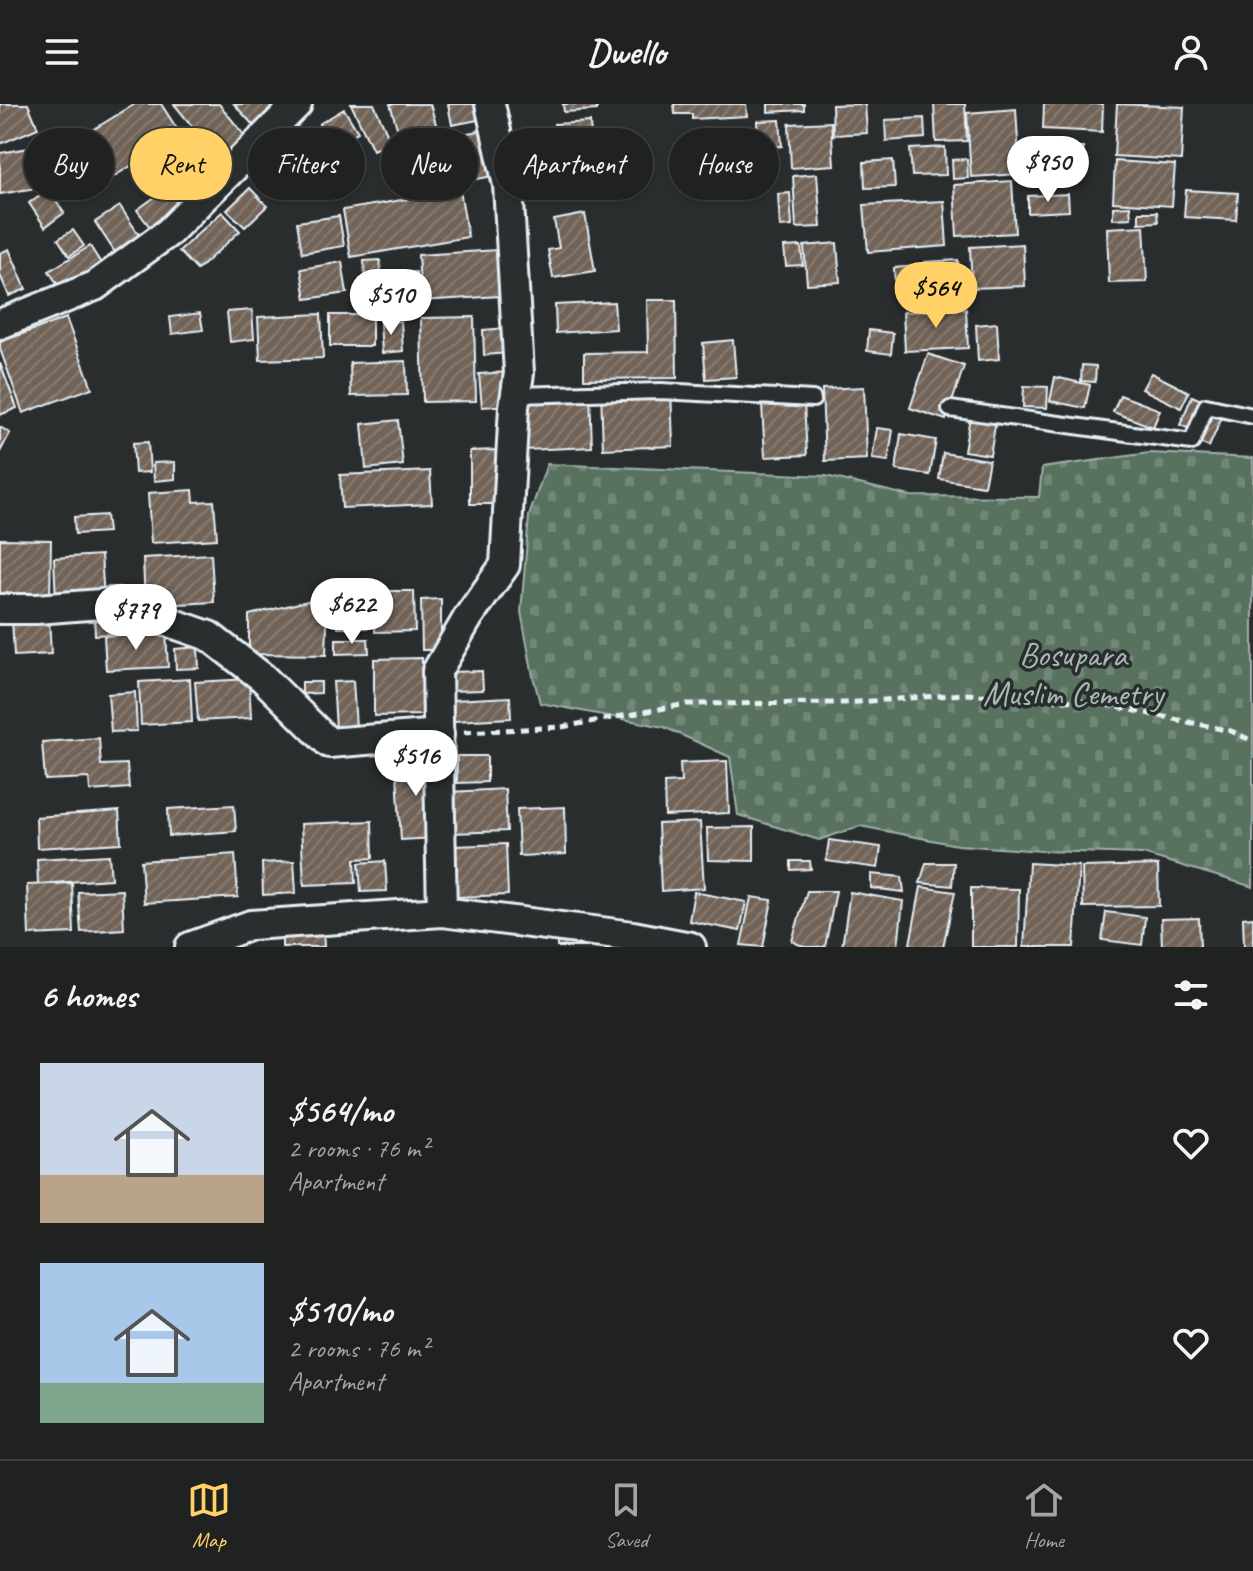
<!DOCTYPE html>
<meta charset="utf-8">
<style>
body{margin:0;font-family:Caveat,sans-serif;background:#2d2f2f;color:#f1f3f6;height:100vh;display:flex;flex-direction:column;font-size:30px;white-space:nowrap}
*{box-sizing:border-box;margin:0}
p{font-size:26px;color:#a2a4a5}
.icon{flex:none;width:44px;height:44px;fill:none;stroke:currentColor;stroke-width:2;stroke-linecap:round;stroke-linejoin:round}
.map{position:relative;height:843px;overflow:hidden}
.panel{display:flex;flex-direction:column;background:#202222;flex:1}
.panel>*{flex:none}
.hud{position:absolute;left:24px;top:24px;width:800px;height:72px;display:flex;gap:16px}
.price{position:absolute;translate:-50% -68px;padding:0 18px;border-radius:28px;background:#fff;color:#222;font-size:26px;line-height:52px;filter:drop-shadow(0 2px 4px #0008)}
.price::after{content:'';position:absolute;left:50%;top:48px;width:24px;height:18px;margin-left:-12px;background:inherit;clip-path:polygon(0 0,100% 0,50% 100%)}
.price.active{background:#ffd166;color:#111}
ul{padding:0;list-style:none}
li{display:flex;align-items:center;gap:24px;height:200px;padding:0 40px}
li span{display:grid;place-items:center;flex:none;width:224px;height:160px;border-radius:0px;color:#555}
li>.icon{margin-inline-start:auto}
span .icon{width:96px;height:96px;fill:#fffc;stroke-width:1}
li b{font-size:34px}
h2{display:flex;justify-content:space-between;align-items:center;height:96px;padding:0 40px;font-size:34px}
.pill{padding:0 28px;border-radius:36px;background:#202222;box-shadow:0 2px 6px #0004,0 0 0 2px #3d3f40;font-size:28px;line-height:72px}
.pill.active{background:#ffd166;color:#111}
header{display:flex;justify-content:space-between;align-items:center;height:104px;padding:0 40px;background:#202222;font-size:36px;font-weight:600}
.tab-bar{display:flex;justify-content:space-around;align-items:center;height:112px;border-top:2px solid #3d3f40;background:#202222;font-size:22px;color:#a2a4a5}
.tab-bar a{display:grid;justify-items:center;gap:4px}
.tab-bar .active{color:#ffd166}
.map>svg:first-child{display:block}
</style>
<header><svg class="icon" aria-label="menu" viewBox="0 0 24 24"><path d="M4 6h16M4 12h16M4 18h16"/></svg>Dwello<svg class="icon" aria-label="person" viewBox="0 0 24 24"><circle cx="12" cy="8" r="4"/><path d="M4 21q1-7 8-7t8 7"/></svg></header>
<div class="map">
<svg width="1253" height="843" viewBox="0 0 1253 843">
<defs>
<pattern id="cemetery-stones" width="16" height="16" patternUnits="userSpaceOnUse" patternTransform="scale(2)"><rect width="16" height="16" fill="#59725f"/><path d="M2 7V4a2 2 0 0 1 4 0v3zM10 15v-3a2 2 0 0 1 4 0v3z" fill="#718777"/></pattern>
<pattern id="building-hatch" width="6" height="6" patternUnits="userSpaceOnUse" patternTransform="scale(2)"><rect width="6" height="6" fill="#726458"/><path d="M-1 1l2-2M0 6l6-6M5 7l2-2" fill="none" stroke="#867b71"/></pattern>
</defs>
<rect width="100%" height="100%" fill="#2a2d2e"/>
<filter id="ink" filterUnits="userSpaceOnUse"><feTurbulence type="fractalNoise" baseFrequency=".0125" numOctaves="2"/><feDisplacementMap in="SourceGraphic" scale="16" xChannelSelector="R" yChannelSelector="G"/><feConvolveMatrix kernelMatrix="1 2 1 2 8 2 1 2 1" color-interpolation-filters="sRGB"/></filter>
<g filter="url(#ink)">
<!-- cemetery -->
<path fill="url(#cemetery-stones)" stroke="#a0b2ac" stroke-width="2" d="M1149,349L1253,354V783L1143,750L1042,747L957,741L860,722L819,736L738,711L730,653L664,623L540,599L533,572L521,508L529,412L547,360L826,372L910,392L1039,393L1042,364Z"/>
<!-- building -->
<g fill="url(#building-hatch)" stroke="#e8f1f8" stroke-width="2">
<path d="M0,0H28L38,24L0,40Z"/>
<path d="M135,0H161L181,31L100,81L73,38Z"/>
<path d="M174,0H219L246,33L218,54Z"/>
<path d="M234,0H279L254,22Z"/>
<path d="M351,0H374L391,38L373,46Z"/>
<path d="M390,0H430L438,27L401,37Z"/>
<path d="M448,0H475L478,16L452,21Z"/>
<path d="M563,0H597V6L564,8Z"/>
<path d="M674,0H746L747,12L692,15V10H675Z"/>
<path d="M768,0H804V6L768,8Z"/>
<path d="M865,0L867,29L833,31L832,1Z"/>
<path d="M934,0H965L967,37L936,38Z"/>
<path d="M1044,0H1103L1102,28L1043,25Z"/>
<path d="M1117,0L1184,3L1181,56L1114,52Z"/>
<path d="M344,5L358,28L333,43L319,20Z"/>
<path d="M1016,5L1020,70L971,73L967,9Z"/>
<path d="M924,14L925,34L886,37L885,16Z"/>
<path d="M780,16L782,42L758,44L757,17Z"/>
<path d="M590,18L591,33L555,35L554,20Z"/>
<path d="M831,18L834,61L791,64L789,20Z"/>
<path d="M485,26L493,72L425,85L416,38Z"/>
<path d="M317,38L331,70L318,75L304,43Z"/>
<path d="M945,43L946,71L912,72L910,45Z"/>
<rect x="1046" y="43" width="37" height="18"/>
<path d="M29,44L36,84L0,90V49Z"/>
<path d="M280,45L299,68L271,89L253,66Z"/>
<path d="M195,51L211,67L183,93L168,76Z"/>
<path d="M967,55L968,74L953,75L952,56Z"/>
<path d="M893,56L895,83L865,84L864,58Z"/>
<path d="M1115,57L1175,61L1172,102L1113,98Z"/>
<path d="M817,70L821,123L796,124L793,72Z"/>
<path d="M1012,77L1015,129L957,132L954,81Z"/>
<path d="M250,84L267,102L245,123L227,106Z"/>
<path d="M48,85L64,109L45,123L29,99Z"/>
<path d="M166,85L182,106L153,127L137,106Z"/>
<path d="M460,86L468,133L351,153L343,106Z"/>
<path d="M1186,86L1238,89L1236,116L1184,113Z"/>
<path d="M790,89L792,122L780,123L778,90Z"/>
<path d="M1068,90L1069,107L1028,109V92Z"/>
<path d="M944,97L947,142L868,148L864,101Z"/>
<path d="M120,102L143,137L118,153L95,118Z"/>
<path d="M1130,102L1131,114L1113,115V103Z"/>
<path d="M222,108L240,127L197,166L179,147Z"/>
<path d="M1139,108H1157L1158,118L1139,119Z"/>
<path d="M585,110L595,167L553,174L548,146L559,144L554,116Z"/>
<path d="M339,112L344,142L302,149L297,118Z"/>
<path d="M1144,122L1147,178L1109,179L1107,124Z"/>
<path d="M73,126L84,142L69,152L58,135Z"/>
<path d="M837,139L840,178L807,180L804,142Z"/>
<path d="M1023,140L1025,182L972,184L970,143Z"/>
<path d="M90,142L102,161L61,186L49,167Z"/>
<path d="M801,142L803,161L786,162L784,143Z"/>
<path d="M9,145L26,185L9,192L0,171V149Z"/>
<path d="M498,146L500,192L421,197L418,151Z"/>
<path d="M380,156L381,172L365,173L364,157Z"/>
<path d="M958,156L959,178L927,180L925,158Z"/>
<path d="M342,158L347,189L306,195L301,165Z"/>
<path d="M917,162L918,181L895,182L894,164Z"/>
<path d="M416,168L418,198L386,200L384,170Z"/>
<path d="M950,187V201L929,202L928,188Z"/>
<path d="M923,190L924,199L904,200V191Z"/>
<path d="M647,196H676L677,274L584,275V249L648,248Z"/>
<path d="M614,198L616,225L556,229L555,201Z"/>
<path d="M966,205L968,244L905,247L903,208Z"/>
<path d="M252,206L254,235L230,238L227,208Z"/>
<path d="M200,209L203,226L172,230L170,213Z"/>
<path d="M321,210L323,254L260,256L258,213Z"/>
<rect x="330" y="211" width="42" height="31"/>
<path d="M474,213L476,297L423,298L421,214Z"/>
<path d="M66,214L92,284L23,309L0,245V238Z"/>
<path d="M401,217L403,247L382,249L380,218Z"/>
<path d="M997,219L999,255L978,257L976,221Z"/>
<path d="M508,224L509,249L484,251L483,226Z"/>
<path d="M869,226L893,229L891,250L867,247Z"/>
<path d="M733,236L736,273L706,275L703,239Z"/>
<path d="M928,250L964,262L946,316L910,304Z"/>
<path d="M406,257L407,291L351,292L350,259Z"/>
<path d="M0,259L17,304L0,311Z"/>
<path d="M1082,261L1096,262L1095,278L1081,277Z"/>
<path d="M508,268L510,301L482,303L479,270Z"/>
<path d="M1151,269L1189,288L1181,304L1142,285Z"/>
<path d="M1055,273L1090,281L1085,304L1050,297Z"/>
<path d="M1024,282L1048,283L1047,304L1023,303Z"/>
<path d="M671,283L673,342L603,345L601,286Z"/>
<path d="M864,283L867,355L825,357L822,285Z"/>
<path d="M590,289L592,343L524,346L521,292Z"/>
<path d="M1120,291L1160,306L1153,323L1113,308Z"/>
<path d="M1192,292L1208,299L1195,327L1180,321Z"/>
<path d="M804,299L807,351L765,353L762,301Z"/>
<path d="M1215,299L1226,304L1209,343L1197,338Z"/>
<path d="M970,313L996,316L990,351L964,347Z"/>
<path d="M398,316L403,361L366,365L362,320Z"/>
<path d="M0,323L10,329L0,348Z"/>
<path d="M877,324L893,326L888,357L872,355Z"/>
<path d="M901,330L936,336L930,371L896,366Z"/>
<path d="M148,338L150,368L135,369L133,339Z"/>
<path d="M498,346V400H470V347Z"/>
<path d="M943,349L989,356L984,382L939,375Z"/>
<path d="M175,358V375L154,377L153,359Z"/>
<path d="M430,367L432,400L342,404L340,371Z"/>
<path d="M193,386L194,398L214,397L217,435L151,439L148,389Z"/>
<path d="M106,411L108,428L75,430L74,413Z"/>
<path d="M0,435L51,436L50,496H0Z"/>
<path d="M211,450L214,498L145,502L143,454Z"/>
<path d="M101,451L104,494L56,497L54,454Z"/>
<path d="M367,485V504H334V486Z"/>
<path d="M375,487H414L415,527L375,528Z"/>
<path d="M328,492L326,551L249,550V511Z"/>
<path d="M441,495V546H422L421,496Z"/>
<path d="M123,506L124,529L95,531L94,508Z"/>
<path d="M49,512L51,550L14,552L12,514Z"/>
<rect x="338" y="513" width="32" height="11"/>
<path d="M166,529L168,563L106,566L104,532Z"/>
<path d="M336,535H368L369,549L336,550Z"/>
<path d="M198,543L199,564L176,565L175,545Z"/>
<path d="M422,554V611L374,612V555Z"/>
<path d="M482,567L483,586L449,587V568Z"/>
<path d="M190,575L192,618L141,621L139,578Z"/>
<path d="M249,575L251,614L198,617L195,578Z"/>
<path d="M353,577L356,623L336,624L333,578Z"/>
<path d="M302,578H321V589L302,590Z"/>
<path d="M135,588L137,627L111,628L108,590Z"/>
<path d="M510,593L511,614L454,617L453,596Z"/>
<path d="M99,634L101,661L127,660L129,684L90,687L89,674L45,676L42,638Z"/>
<path d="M457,652H487V678L457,679Z"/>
<path d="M431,653L435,734L401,736L396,655Z"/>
<path d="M727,657L729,709L665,712L664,679L681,678L680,659Z"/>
<path d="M505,685L507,727L452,729L450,688Z"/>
<path d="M234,701L236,727L169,732L168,705Z"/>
<path d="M565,703L566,750L519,752L517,705Z"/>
<path d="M119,707L121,739L37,744L36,713Z"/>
<path d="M372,717L373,754L355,755L356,779L304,781L301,720Z"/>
<path d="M700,718L704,784L661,787L658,720Z"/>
<path d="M754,723V757L708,756L707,724Z"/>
<path d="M829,736L881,743L878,764L826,757Z"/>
<path d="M506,740L508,791L456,793L454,742Z"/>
<path d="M235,750L238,793L144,799L141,757Z"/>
<path d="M109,751L111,775L38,780L37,755Z"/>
<path d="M294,757L296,789L263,791L262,759Z"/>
<path d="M385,757L387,787L361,788L359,759Z"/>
<path d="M791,757H810L811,765L791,766Z"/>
<path d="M926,759H954L952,782L920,779Z"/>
<path d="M1029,759L1079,762L1074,843H1024Z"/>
<path d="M1158,761L1159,802L1083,803L1082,763Z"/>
<path d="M871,770L902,773L904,788L871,784Z"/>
<path d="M72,779L74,829L29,831L27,781Z"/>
<path d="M921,783L955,788L943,843H917L910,840Z"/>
<path d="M971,784L1019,785L1018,843H971Z"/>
<path d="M122,786L124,825L81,828L78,788Z"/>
<path d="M807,787H836L825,843H804L792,837Z"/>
<path d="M694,788L746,798L740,827L689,817Z"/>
<path d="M850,788L903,797L898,843H842Z"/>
<path d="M751,793L772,796L763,843L741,841Z"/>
<path d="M1106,808L1145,813L1142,841L1102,836Z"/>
<path d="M1253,813V843H1244L1243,814Z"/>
<path d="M1199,814L1200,843H1162L1161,815Z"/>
<path d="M323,823L324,843H282V824Z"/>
<rect x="557" y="829" width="30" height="14"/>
</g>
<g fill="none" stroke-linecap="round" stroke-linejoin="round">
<defs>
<g id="service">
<path d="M516,291L661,287L813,295"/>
<path d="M950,305L1192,338L1206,302L1253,312"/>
</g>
<g id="minor">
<path d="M0,220L95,182L169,128L297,0"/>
<path d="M0,505H36L114,499L209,532L263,574L329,639L439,630"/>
<path d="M442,808L437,567L469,512L505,461L514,303L519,269L508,81L490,0"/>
<path d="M190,843L251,821L442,808L633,832L691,843"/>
</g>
</defs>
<!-- service casing -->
<use href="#service" stroke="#e8f1f8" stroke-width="20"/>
<!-- minor casing -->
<use href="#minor" stroke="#e8f1f8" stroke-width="34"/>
<!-- path -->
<path stroke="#e8f1f8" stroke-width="5" stroke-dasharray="8 6" stroke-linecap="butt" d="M464,628L562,623L687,600L844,599L964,590L1093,598L1231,627L1253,637"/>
<!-- service -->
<use href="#service" stroke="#2a2d2e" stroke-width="14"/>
<!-- minor -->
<use href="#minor" stroke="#2a2d2e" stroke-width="28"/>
</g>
</g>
<g text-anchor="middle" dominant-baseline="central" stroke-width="7" stroke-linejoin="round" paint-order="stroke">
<!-- park labels -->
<g font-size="34" fill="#a8b8b3" stroke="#2a2d2e">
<text x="1073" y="550">Bosupara<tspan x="1073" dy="39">Muslim Cemetry</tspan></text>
</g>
</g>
</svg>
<b class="price" style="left:1048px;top:100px">$950</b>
<b class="price active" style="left:936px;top:226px">$564</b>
<b class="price" style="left:391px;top:233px">$510</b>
<b class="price" style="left:352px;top:542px">$622</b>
<b class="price" style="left:136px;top:548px">$779</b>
<b class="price" style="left:416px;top:694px">$516</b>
<div class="hud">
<a class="pill">Buy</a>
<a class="pill active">Rent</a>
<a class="pill">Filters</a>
<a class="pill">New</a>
<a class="pill">Apartment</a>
<a class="pill">House</a>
</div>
</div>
<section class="panel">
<h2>6 homes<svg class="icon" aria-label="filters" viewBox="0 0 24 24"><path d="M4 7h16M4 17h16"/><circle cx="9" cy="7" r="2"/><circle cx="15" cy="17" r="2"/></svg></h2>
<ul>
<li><span style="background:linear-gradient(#c9d6e8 70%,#b9a48a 0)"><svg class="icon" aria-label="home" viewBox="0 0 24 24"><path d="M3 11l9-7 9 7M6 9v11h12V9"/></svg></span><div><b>$564/mo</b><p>2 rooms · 76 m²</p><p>Apartment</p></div><svg class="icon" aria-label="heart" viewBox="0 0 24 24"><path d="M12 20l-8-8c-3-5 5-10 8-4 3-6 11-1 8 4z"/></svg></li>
<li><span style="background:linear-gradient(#a9c7e8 75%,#7fa58c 0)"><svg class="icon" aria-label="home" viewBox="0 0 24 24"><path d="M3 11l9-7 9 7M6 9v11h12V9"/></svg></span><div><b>$510/mo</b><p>2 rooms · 76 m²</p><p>Apartment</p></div><svg class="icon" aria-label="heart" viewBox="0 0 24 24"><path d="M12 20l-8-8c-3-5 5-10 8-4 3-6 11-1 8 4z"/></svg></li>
</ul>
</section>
<nav class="tab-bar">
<a class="active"><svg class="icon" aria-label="map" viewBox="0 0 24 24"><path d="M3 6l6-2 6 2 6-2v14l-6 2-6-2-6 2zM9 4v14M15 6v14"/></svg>Map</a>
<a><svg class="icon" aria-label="saved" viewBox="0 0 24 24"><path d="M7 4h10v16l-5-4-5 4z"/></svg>Saved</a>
<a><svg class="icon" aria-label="home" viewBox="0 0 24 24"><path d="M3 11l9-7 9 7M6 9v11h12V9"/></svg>Home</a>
</nav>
